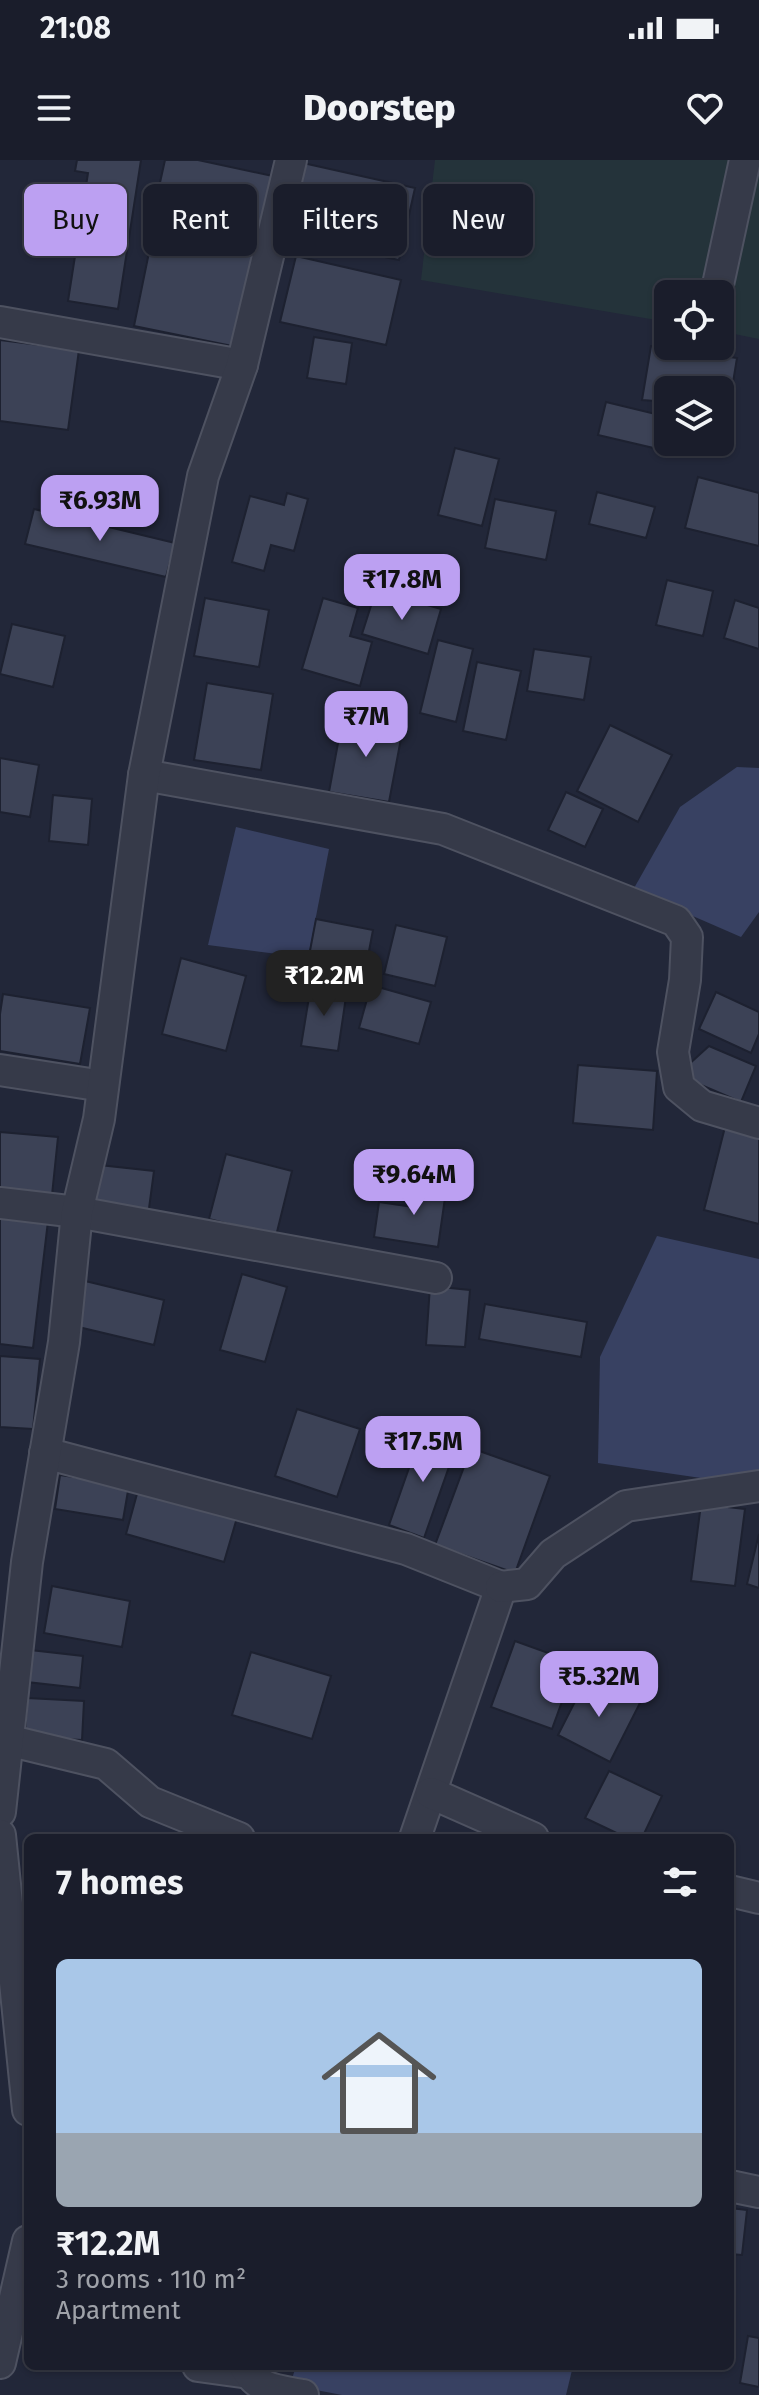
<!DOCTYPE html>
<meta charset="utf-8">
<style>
body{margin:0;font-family:"Fira Sans",sans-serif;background:#232633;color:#f1f3f6;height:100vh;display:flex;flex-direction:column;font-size:30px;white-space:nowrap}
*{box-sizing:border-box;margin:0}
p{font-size:26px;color:#9fa2a9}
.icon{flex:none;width:44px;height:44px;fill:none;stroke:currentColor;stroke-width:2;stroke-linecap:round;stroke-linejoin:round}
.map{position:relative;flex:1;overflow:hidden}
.side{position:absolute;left:24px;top:1674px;width:710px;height:536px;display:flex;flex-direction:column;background:#1a1d2b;border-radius:12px;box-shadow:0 2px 6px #0004,0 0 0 2px #383b47}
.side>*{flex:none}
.guide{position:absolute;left:24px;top:24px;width:712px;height:72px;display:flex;gap:16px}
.fabs{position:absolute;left:654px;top:120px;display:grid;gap:16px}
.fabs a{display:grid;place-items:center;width:80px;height:80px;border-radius:12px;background:#1a1d2b;box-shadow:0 2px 6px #0004,0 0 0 2px #383b47;font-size:40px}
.price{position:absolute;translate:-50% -68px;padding:0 18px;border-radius:16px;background:#bca0f2;color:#111;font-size:26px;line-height:52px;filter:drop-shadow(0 2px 4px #0008)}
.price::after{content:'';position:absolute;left:50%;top:48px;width:24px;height:18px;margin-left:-12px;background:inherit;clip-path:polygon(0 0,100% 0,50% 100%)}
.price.selected{background:#222;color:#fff}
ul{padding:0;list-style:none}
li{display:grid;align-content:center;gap:16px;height:424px;padding:0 32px}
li+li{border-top:2px solid #383b47}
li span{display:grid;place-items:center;height:248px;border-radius:12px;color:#555}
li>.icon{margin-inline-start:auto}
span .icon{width:144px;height:144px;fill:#fffc;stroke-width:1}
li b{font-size:34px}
h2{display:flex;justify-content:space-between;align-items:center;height:96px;padding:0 32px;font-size:34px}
.tag{padding:0 28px;border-radius:12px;background:#1a1d2b;box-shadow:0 2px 6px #0004,0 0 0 2px #383b47;font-size:28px;line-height:72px}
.tag.selected{background:#bca0f2;color:#111}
.status{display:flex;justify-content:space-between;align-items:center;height:56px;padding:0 40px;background:#1a1d2b;direction:ltr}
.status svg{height:22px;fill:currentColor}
header{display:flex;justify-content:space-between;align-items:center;height:104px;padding:0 32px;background:#1a1d2b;font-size:36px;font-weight:800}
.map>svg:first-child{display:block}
</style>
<div class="status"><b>21:08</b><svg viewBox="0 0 49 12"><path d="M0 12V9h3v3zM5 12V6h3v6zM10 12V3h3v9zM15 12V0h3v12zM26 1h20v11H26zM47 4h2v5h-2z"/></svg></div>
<header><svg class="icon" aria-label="menu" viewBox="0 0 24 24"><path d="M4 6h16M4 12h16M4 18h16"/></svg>Doorstep<svg class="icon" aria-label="heart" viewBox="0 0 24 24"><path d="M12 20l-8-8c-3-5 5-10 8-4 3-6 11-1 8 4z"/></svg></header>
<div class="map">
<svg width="759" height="2235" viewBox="0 0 759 2235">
<rect width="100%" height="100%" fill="#222739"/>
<!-- green -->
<path fill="#24333a" d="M435,0H759V179L720,171V134H668V162L421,120Z"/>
<!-- water -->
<g fill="#384162">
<path d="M737,607L759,608V752L741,777L633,730L680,647Z"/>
<path d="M236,667L329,689L308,798L208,785Z"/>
<path d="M657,1076L759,1099V1312L701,1318L598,1303L600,1197Z"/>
<path d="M296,2206H573L566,2235H342L290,2225Z"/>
</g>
<!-- building -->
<g fill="#3c4256" stroke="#1d2130" stroke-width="2">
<path d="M77,0H141L118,149L68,141L88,13L75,11Z"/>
<path d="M165,0H198L282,18L271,70L155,45Z"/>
<path d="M303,3L415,28L399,100L287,76Z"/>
<path d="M155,63L263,85L242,188L134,166Z"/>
<path d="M296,96L401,120L386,185L280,162Z"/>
<path d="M314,177L352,183L346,224L307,218Z"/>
<path d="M0,180L79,190L68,270L0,261Z"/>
<path d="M651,186L737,198L729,247L720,246V230H668V242L642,240Z"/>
<path d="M606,242L668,257V282H678L675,293L598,275Z"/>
<path d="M455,288L499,299L482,366L438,355Z"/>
<path d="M698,317L759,333V386L685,368Z"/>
<path d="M597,332L655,347L646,378L589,364Z"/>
<path d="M287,333L308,339L294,391L271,385L264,411L232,402L250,336L284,345Z"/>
<path d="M495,339L556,351L546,400L485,388Z"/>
<path d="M34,349L175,383L166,417L25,384Z"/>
<path d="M667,420L713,431L703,476L656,465Z"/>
<path d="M376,430L441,449L428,494L362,474Z"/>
<path d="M205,438L269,450L259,507L194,496Z"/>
<path d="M323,438L358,448L350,476L372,482L360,526L302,509Z"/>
<path d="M735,440L759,448V489L724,478Z"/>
<path d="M12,464L65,476L53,527L0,514Z"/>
<path d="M438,480L473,489L456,562L420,553Z"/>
<path d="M534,489L591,497L584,540L527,531Z"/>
<path d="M477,502L521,511L506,580L463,571Z"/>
<path d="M207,523L273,534L261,610L194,600Z"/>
<path d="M343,556L403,568L389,642L329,632Z"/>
<path d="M610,565L672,595L638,662L577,631Z"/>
<path d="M0,598L39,605L30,657L0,652Z"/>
<path d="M566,632L603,649L585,687L548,670Z"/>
<path d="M53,635L92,639L88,685L49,681Z"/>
<path d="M316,759L373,770L362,828L305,817Z"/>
<path d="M396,765L447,777L435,826L384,814Z"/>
<path d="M181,798L246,816L226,891L162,874Z"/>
<path d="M311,825L347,830L338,891L301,886Z"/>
<path d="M371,825L431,842L419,884L359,868Z"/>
<path d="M716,832L759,852V874L751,893L699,869Z"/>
<path d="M3,834L90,848L80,904L0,891V854Z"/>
<path d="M709,886L756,906L741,942L694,922L687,906Z"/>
<path d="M578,905L657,911L653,970L573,963Z"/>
<path d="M725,967L759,976V1064L704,1050Z"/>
<path d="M0,972L58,977L52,1035L0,1031Z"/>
<path d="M226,994L292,1011L276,1076L209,1059Z"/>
<path d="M99,1005L154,1011L148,1056L94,1050Z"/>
<path d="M418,1019L447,1024L438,1087L374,1077L379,1042L414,1047Z"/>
<path d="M0,1055L48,1061L33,1188L0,1184Z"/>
<path d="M242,1114L287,1127L265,1202L220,1190Z"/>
<path d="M81,1120L164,1140L154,1185L70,1165Z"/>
<path d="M430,1126L470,1130L465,1187L426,1185Z"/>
<path d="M485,1144L587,1162L581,1197L479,1179Z"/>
<path d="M0,1196L40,1199L33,1269L0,1267Z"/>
<path d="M297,1249L360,1269L337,1337L275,1316Z"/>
<path d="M422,1271L457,1284L424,1378L389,1365Z"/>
<path d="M471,1288L550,1316L515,1413L435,1385Z"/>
<path d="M60,1315L129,1325L123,1360L55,1349Z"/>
<path d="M140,1323L239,1351L224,1402L126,1374Z"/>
<path d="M701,1344L745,1349L735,1426L691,1421Z"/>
<path d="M759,1374V1428L747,1424Z"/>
<path d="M52,1426L130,1441L122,1487L44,1473Z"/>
<path d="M515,1481L576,1503L552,1569L491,1547Z"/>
<path d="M30,1490L83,1496L80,1528L27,1522Z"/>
<path d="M251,1492L331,1516L312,1579L232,1555Z"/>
<path d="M588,1516L640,1543L610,1602L558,1575Z"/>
<path d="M27,1538L84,1541L82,1580L25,1577Z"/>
<path d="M609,1611L662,1636L642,1678H627L585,1658Z"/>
<path d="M730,2048L747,2050L742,2095L730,2094Z"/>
<path d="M748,2176L759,2178V2227L740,2223Z"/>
</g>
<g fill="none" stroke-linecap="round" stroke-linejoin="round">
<defs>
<g id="street">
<path d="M716,134L745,0"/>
<path d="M0,162L242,205"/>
<path d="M144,615L443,669L676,761L687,777L685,820L673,892L679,927L702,946L759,963"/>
<path d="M0,910L103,926"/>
<path d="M0,1043L77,1052L436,1118"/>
<path d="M45,1293L406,1389L501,1427L415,1678"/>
<path d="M501,1427L527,1424L553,1394L626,1346L759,1326"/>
<path d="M7,1580L106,1604L150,1642L239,1678"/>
<path d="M431,1633L533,1678"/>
<path d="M0,1652L27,1402L64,1182L77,1052L99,959L144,615L203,316L242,205L291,0"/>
<path d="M0,1675L28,1950"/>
<path d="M730,1731L759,1738"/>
<path d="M730,2026L759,2032"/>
<path d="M0,2203L28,2081"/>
<path d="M198,2206L249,2213"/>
<path d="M245,2206C258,2231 278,2230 303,2235"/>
</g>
</defs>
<!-- street casing -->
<use href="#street" stroke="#4e5261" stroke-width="34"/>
<!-- street -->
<use href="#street" stroke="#363a49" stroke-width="30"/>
</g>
</svg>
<div class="fabs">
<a><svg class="icon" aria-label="locate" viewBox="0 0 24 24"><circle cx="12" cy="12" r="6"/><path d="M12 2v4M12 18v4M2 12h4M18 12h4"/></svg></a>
<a><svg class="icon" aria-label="layers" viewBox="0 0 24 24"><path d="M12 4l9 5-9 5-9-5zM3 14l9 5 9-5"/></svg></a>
</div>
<b class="price" style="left:100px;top:383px">₹6.93M</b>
<b class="price" style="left:402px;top:462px">₹17.8M</b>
<b class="price" style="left:366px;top:599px">₹7M</b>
<b class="price selected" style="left:324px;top:858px">₹12.2M</b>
<b class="price" style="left:414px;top:1057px">₹9.64M</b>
<b class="price" style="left:423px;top:1324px">₹17.5M</b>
<b class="price" style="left:599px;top:1559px">₹5.32M</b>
<div class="guide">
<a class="tag selected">Buy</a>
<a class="tag">Rent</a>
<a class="tag">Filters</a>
<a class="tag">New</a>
</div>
<section class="side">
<h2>7 homes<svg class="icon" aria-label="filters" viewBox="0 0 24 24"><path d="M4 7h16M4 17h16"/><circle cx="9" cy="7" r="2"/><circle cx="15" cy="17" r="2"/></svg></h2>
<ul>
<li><span style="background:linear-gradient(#a9c7e8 70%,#9aa5b1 0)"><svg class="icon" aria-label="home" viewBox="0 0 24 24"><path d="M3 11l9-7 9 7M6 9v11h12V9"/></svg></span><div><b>₹12.2M</b><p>3 rooms · 110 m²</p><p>Apartment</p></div></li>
</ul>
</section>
</div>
